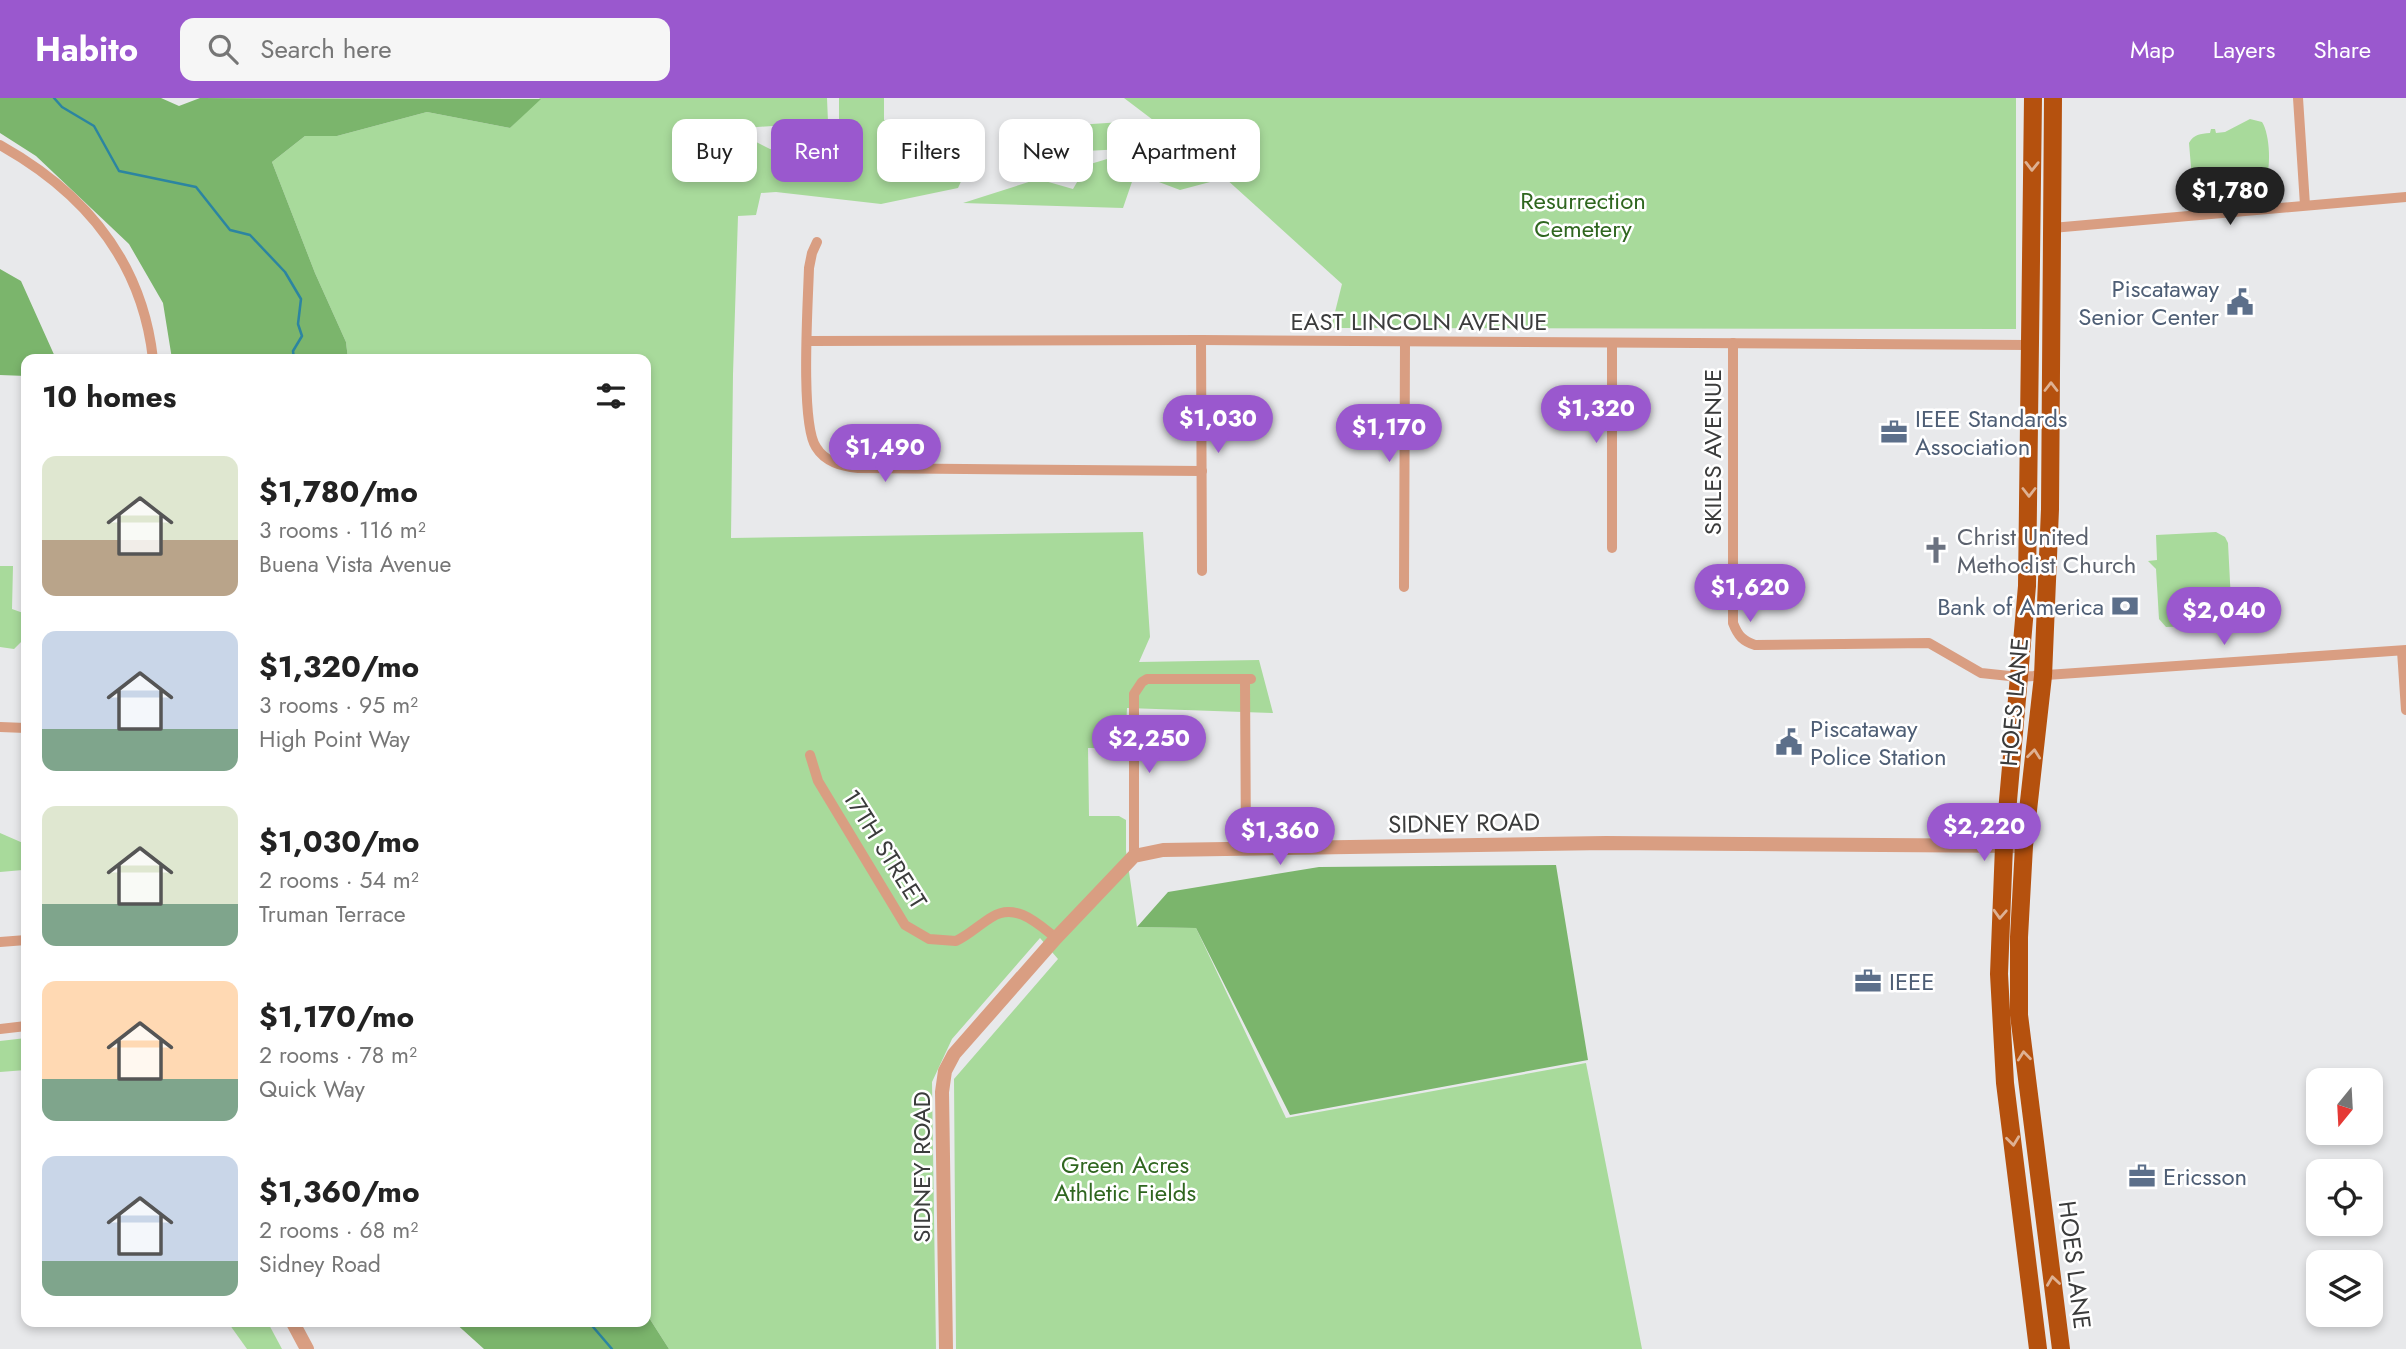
<!DOCTYPE html>
<meta charset="utf-8">
<style>
body{margin:0;font-family:Jost,sans-serif;background:#f6f6f6;color:#222;height:100vh;display:flex;flex-direction:column;font-size:26px;white-space:nowrap}
*{box-sizing:border-box;margin:0}
p{font-size:23px;color:#767676}
.icon{flex:none;width:38px;height:38px;fill:none;stroke:currentColor;stroke-width:2;stroke-linecap:round;stroke-linejoin:round}
.map{position:relative;flex:1;overflow:hidden}
.details{position:absolute;left:21px;top:256px;width:630px;height:973px;display:flex;flex-direction:column;background:#fff;border-radius:14px;box-shadow:0 4px 10px #0003}
.details>*{flex:none}
.banner{position:absolute;left:672px;top:21px;width:665px;height:63px;display:flex;gap:14px}
.needle{width:46px;rotate:198deg}
.fabs{position:absolute;left:2306px;top:970px;display:grid;gap:14px}
.fabs a{display:grid;place-items:center;width:77px;height:77px;border-radius:14px;background:#fff;box-shadow:0 4px 10px #0003;font-size:35px}
.price{position:absolute;translate:-50% -60px;padding:0 16px;border-radius:24px;background:#9a58ce;color:#fff;font-size:23px;line-height:46px;filter:drop-shadow(0 2px 4px #0008)}
.price::after{content:'';position:absolute;left:50%;top:42px;width:21px;height:16px;margin-left:-10px;background:inherit;clip-path:polygon(0 0,100% 0,50% 100%)}
.price.selected{background:#222;color:#fff}
ul{padding:0;list-style:none}
li{display:flex;align-items:center;gap:21px;height:175px;padding:0 21px}
li span{display:grid;place-items:center;flex:none;width:196px;height:140px;border-radius:14px;color:#555}
li>.icon{margin-inline-start:auto}
span .icon{width:84px;height:84px;fill:#fffc;stroke-width:1}
li b{font-size:30px}
h2{display:flex;justify-content:space-between;align-items:center;height:84px;padding:0 21px;font-size:30px}
.chip{padding:0 24px;border-radius:14px;background:#fff;box-shadow:0 4px 10px #0003;font-size:24px;line-height:63px}
.chip.selected{background:#9a58ce;color:#fff}
header{display:flex;align-items:center;gap:42px;box-sizing:border-box;height:98px;padding:0 35px;background:#9a58ce;color:#fff}
header strong{font-size:33px}
nav{display:flex;gap:38px;margin-inline-start:auto;font-size:24px}
.search{width:490px;height:63px;background:#f6f6f6;display:flex;align-items:center;gap:18px;box-sizing:border-box;padding:0 24px;border-radius:14px;color:#767676;font-size:26px}
.map>svg:first-child{display:block}
</style>
<header>
<strong>Habito</strong>
<div class="search"><svg class="icon" aria-label="search" viewBox="0 0 24 24"><circle cx="10" cy="10" r="6"/><path d="M15 15l6 6"/></svg>Search here</div>
<nav><a>Map</a><a>Layers</a><a>Share</a></nav>
</header>
<div class="map">
<svg width="2406" height="1251" viewBox="0 0 2406 1251">
<rect width="100%" height="100%" fill="#e8e9eb"/>
<!-- green -->
<g fill="#a8da9b">
<path d="M540,0H827L828,24L731,31L770,51L778,52L835,38L839,21V0H884V22L946,29L976,51L958,90L881,106L776,94L761,95L756,117L738,118L733,276L731,440L1143,434L1150,539L1139,564L1259,562L1273,615L1127,610L1125,647L1118,650H1088L1089,718H1119L1126,722V753L1137,829L1196,830L1286,1020L1586,965L1642,1251H956L954,981L1058,861L1040,840L952,941L932,984L936,1251H669L646,1215V261H348L346,244L315,175L272,64L305,38H337L427,14L510,30Z"/>
<path d="M1124,0H2016V231L1331,230L1342,186L1225,80L1180,92L1135,75L1123,110L963,105L1038,81L1073,91L1087,67L1144,50L1046,55L1061,28L1153,22Z"/>
<path d="M2250,21L2262,24C2270,36 2272,73 2264,86L2254,92L2237,94L2236,91L2205,94L2209,88L2199,81L2193,88L2195,90H2192L2195,84L2192,81L2189,45C2194,36 2200,36 2210,35L2211,31H2215L2216,35L2225,34Z"/>
<path d="M2216,434L2225,439L2228,445L2232,523L2226,527L2166,529L2159,521L2156,471L2148,463L2157,462L2156,437Z"/>
<path d="M0,468H13L12,511L26,516V539L14,551L0,549Z"/>
<path d="M0,735L23,745V772L0,774Z"/>
<path d="M26,940V972L0,974V943Z"/>
<path d="M227,1223H267L282,1251H247Z"/>
</g>
<!-- forest -->
<g fill="#7bb56c">
<path d="M0,0H161L179,8L200,0L541,1L510,30L427,14L337,38H305L272,64L315,175L346,244L348,261H172L163,205L129,146L36,58L0,35Z"/>
<path d="M0,171L21,183L56,261H26V278L0,277Z"/>
<path d="M1556,767L1588,962L1290,1017L1196,830L1137,829L1168,794L1319,769Z"/>
<path d="M646,1215L669,1251H484L453,1223H646Z"/>
</g>
<g fill="none" stroke-linecap="round" stroke-linejoin="round">
<!-- stream -->
<g stroke="#2c85a1" stroke-width="2.5">
<path d="M54,0L62,9L94,28L119,73L196,89L230,132L250,137L285,174L301,201L298,226L302,238L293,253L294,261"/>
<path d="M588,1223L612,1251"/>
</g>
<!-- minor -->
<g stroke="#d99e82" stroke-width="10">
<path d="M2298,0L2305,107"/>
<path d="M0,47C84,94 142,162 153,261"/>
<path d="M2052,130L2406,99"/>
<path d="M817,144L812,155L809,170C808,204 800,325 816,349C825,364 841,368 858,370L1202,373"/>
<path d="M1201,242L1202,473"/>
<path d="M808,243L1201,242L2029,247"/>
<path d="M1733,245V525C1738,538 1743,543 1755,547L1929,545L1981,575L2019,579L2406,552"/>
<path d="M1612,450V245"/>
<path d="M1404,489L1405,244"/>
<path d="M2402,553L2406,612"/>
<path d="M1245,582L1246,752"/>
<path d="M0,629L26,630"/>
<path d="M810,657L818,683L905,827L929,841L956,843C969,837 980,826 992,819C1016,804 1038,826 1056,840"/>
<path d="M1134,758V596L1142,584L1147,581H1251"/>
<path d="M0,844L26,842"/>
<path d="M0,931L26,928"/>
</g>
<!-- tertiary -->
<g stroke="#d99e82" stroke-width="14">
<path d="M292,1223L307,1251"/>
<path d="M946,1251L942,994L945,973L954,956L1056,840L1134,758L1163,752L1606,745L2024,748"/>
</g>
<!-- trunk -->
<g stroke="#b5510e" stroke-width="18">
<path d="M2033,0L2027,488L2004,748L1999,876L2005,985L2038,1251"/>
<path d="M2053,0L2050,411L2043,578L2024,748L2019,839V917L2061,1251"/>
</g>
</g>
<!-- one-way arrows -->
<defs><path id="oneway-chevron" d="M-2-3.5L2.5 0L-2 3.5" fill="none" stroke-width="1.6" stroke-linecap="round" stroke-linejoin="round" transform="scale(1.75)"/></defs>
<g stroke="#deb193">
<use href="#oneway-chevron" transform="translate(2032 68) rotate(91)"/>
<use href="#oneway-chevron" transform="translate(2051 289) rotate(-90)"/>
<use href="#oneway-chevron" transform="translate(2029 394) rotate(90)"/>
<use href="#oneway-chevron" transform="translate(2034 656) rotate(-84)"/>
<use href="#oneway-chevron" transform="translate(2000 816) rotate(93)"/>
<use href="#oneway-chevron" transform="translate(2024 958) rotate(-96)"/>
<use href="#oneway-chevron" transform="translate(2013 1043) rotate(83)"/>
<use href="#oneway-chevron" transform="translate(2053 1183) rotate(-98)"/>
</g>
<!-- icons -->
<defs>
<symbol id="civic-bare" viewBox="-9 -9 18 18"><path d="M-.6-6.5H3V-4.5H.6V-3L4-1V1h2V6H-6V1h2V-1L-.6-3ZM-1.2 2.5V6h2.4V2.5Z" fill="#5c6f8a" stroke="#fff" stroke-width="2.5" paint-order="stroke"/></symbol>
<symbol id="office-bare" viewBox="-9 -9 18 18"><path d="M-6-3h4V-5.5h4V-3h4V5H-6ZM-1-4.5V-3h2v-1.5ZM-6 0V1H6V0Z" fill="#5c6f8a" stroke="#fff" stroke-width="2.5" paint-order="stroke"/></symbol>
<symbol id="church-bare" viewBox="-9 -9 18 18"><path d="M-1.2-6h2.4v3.5h3.3v2.4h-3.3V6h-2.4V-.1h-3.3v-2.4h3.3Z" fill="#6b7280" stroke="#fff" stroke-width="2.5" paint-order="stroke"/></symbol>
<symbol id="bank-bare" viewBox="-9 -9 18 18"><path d="M-6-4H6V4H-6ZM0-2.3a2.3 2.3 0 1 0 0 4.6a2.3 2.3 0 1 0 0-4.6Z" fill="#5c6f8a" stroke="#fff" stroke-width="2.5" paint-order="stroke"/></symbol>
</defs>
<g fill-rule="evenodd">
<use href="#civic-bare" x="2221" y="185" width="38" height="38"/>
<use href="#office-bare" x="1875" y="315" width="38" height="38"/>
<use href="#church-bare" x="1917" y="433" width="38" height="38"/>
<use href="#bank-bare" x="2106" y="489" width="38" height="38"/>
<use href="#civic-bare" x="1770" y="625" width="38" height="38"/>
<use href="#office-bare" x="1849" y="864" width="38" height="38"/>
<use href="#office-bare" x="2123" y="1059" width="38" height="38"/>
</g>
<g text-anchor="middle" dominant-baseline="central" stroke-width="5" stroke-linejoin="round" paint-order="stroke">
<!-- park labels -->
<g font-size="24" fill="#2f661f" stroke="#fff">
<text x="1583" y="102">Resurrection<tspan x="1583" dy="28">Cemetery</tspan></text>
<text x="1125" y="1066">Green Acres<tspan x="1125" dy="28">Athletic Fields</tspan></text>
</g>
<!-- service labels -->
<g font-size="24" fill="#4e5e75" stroke="#fff" text-anchor="start">
<text x="2219" y="190" text-anchor="end">Piscataway<tspan x="2219" dy="28">Senior Center</tspan></text>
<text x="1915" y="320">IEEE Standards<tspan x="1915" dy="28">Association</tspan></text>
<text x="2104" y="508" text-anchor="end">Bank of America</text>
<text x="1810" y="630">Piscataway<tspan x="1810" dy="28">Police Station</tspan></text>
<text x="1889" y="883">IEEE</text>
<text x="2163" y="1078">Ericsson</text>
</g>
<!-- street labels -->
<g font-size="24" fill="#3b3c3c" stroke="#fff">
<text x="1419" y="223">EAST LINCOLN AVENUE</text>
<text transform="translate(1712 354) rotate(-90)">SKILES AVENUE</text>
<text transform="translate(2014 604) rotate(-85)">HOES LANE</text>
<text transform="translate(1464 725) rotate(-1)">SIDNEY ROAD</text>
<text transform="translate(885 751) rotate(58)">17TH STREET</text>
<text transform="translate(921 1069) rotate(-90)">SIDNEY ROAD</text>
<text transform="translate(2075 1167) rotate(83)">HOES LANE</text>
</g>
<!-- worship labels -->
<g font-size="24" fill="#5b616d" stroke="#fff" text-anchor="start">
<text x="1957" y="438">Christ United<tspan x="1957" dy="28">Methodist Church</tspan></text>
</g>
</g>
</svg>
<div class="fabs">
<a><svg class="needle" viewBox="-14 -14 28 28"><path d="M0-13l5 13h-10z" fill="#e53935"/><path d="M0 13l5-13h-10z" fill="#767676"/></svg></a>
<a><svg class="icon" aria-label="locate" viewBox="0 0 24 24"><circle cx="12" cy="12" r="6"/><path d="M12 2v4M12 18v4M2 12h4M18 12h4"/></svg></a>
<a><svg class="icon" aria-label="layers" viewBox="0 0 24 24"><path d="M12 4l9 5-9 5-9-5zM3 14l9 5 9-5"/></svg></a>
</div>
<b class="price selected" style="left:2230px;top:129px">$1,780</b>
<b class="price" style="left:1596px;top:347px">$1,320</b>
<b class="price" style="left:1218px;top:357px">$1,030</b>
<b class="price" style="left:1389px;top:366px">$1,170</b>
<b class="price" style="left:885px;top:386px">$1,490</b>
<b class="price" style="left:1750px;top:526px">$1,620</b>
<b class="price" style="left:2224px;top:549px">$2,040</b>
<b class="price" style="left:1149px;top:677px">$2,250</b>
<b class="price" style="left:1984px;top:765px">$2,220</b>
<b class="price" style="left:1280px;top:769px">$1,360</b>
<div class="banner">
<a class="chip">Buy</a>
<a class="chip selected">Rent</a>
<a class="chip">Filters</a>
<a class="chip">New</a>
<a class="chip">Apartment</a>
</div>
<section class="details">
<h2>10 homes<svg class="icon" aria-label="filters" viewBox="0 0 24 24"><path d="M4 7h16M4 17h16"/><circle cx="9" cy="7" r="2"/><circle cx="15" cy="17" r="2"/></svg></h2>
<ul>
<li><span style="background:linear-gradient(#dfe7d0 60%,#b9a48a 0)"><svg class="icon" aria-label="home" viewBox="0 0 24 24"><path d="M3 11l9-7 9 7M6 9v11h12V9"/></svg></span><div><b>$1,780/mo</b><p>3 rooms · 116 m²</p><p>Buena Vista Avenue</p></div></li>
<li><span style="background:linear-gradient(#c9d6e8 70%,#7fa58c 0)"><svg class="icon" aria-label="home" viewBox="0 0 24 24"><path d="M3 11l9-7 9 7M6 9v11h12V9"/></svg></span><div><b>$1,320/mo</b><p>3 rooms · 95 m²</p><p>High Point Way</p></div></li>
<li><span style="background:linear-gradient(#dfe7d0 70%,#7fa58c 0)"><svg class="icon" aria-label="home" viewBox="0 0 24 24"><path d="M3 11l9-7 9 7M6 9v11h12V9"/></svg></span><div><b>$1,030/mo</b><p>2 rooms · 54 m²</p><p>Truman Terrace</p></div></li>
<li><span style="background:linear-gradient(#ffd9b3 70%,#7fa58c 0)"><svg class="icon" aria-label="home" viewBox="0 0 24 24"><path d="M3 11l9-7 9 7M6 9v11h12V9"/></svg></span><div><b>$1,170/mo</b><p>2 rooms · 78 m²</p><p>Quick Way</p></div></li>
<li><span style="background:linear-gradient(#c9d6e8 75%,#7fa58c 0)"><svg class="icon" aria-label="home" viewBox="0 0 24 24"><path d="M3 11l9-7 9 7M6 9v11h12V9"/></svg></span><div><b>$1,360/mo</b><p>2 rooms · 68 m²</p><p>Sidney Road</p></div></li>
</ul>
</section>
</div>
